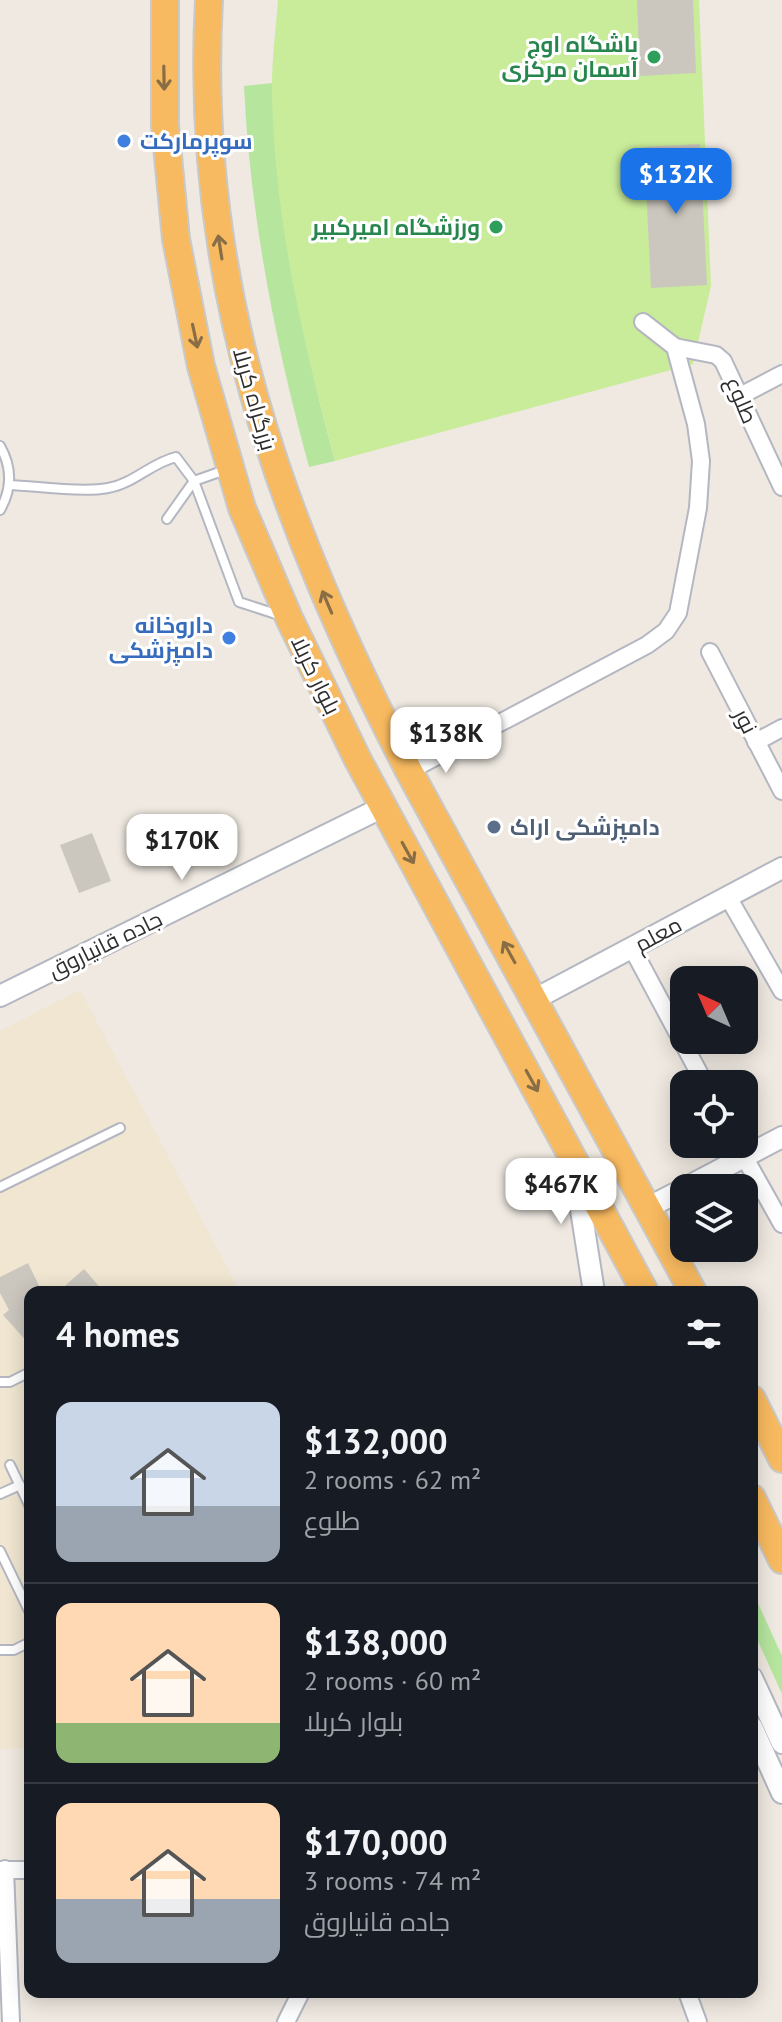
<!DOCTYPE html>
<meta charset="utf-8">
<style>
body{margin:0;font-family:"PT Sans",Cairo,sans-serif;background:#20242c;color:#f1f3f6;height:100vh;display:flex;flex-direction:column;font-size:30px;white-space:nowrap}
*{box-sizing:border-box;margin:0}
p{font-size:26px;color:#9ea1a6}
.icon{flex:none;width:44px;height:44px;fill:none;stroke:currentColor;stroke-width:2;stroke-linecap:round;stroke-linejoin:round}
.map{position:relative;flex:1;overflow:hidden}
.side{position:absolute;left:24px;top:1286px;width:734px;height:712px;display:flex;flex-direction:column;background:#171b24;border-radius:16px;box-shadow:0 4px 20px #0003}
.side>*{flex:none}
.needle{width:52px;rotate:316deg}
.tools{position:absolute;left:670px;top:966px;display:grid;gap:16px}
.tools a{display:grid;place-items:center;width:88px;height:88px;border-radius:16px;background:#171b24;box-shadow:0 4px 20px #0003;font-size:40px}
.price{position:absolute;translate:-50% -68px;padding:0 18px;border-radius:16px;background:#fff;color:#222;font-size:26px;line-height:52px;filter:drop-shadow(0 2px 4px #0008)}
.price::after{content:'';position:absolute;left:50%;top:48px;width:24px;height:18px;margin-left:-12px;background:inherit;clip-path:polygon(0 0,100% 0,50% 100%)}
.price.current{background:#1a73e8;color:#fff}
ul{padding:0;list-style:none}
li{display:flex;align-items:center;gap:24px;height:200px;padding:0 32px}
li+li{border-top:2px solid #363941}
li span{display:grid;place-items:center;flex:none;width:224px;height:160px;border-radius:16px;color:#555}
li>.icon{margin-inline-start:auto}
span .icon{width:96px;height:96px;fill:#fffc;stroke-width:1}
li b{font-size:34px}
h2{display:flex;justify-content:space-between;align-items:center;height:96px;padding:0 32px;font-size:34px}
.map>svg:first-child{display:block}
</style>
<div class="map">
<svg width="782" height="2022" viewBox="0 0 782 2022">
<rect width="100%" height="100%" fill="#efe9e1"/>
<!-- education -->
<path fill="#f0e6d1" d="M80,990L240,1292H30V1748L0,1749V1031Z"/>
<!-- green -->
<g fill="#b6e59e">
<path d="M272,83C277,215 301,335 335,461L309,467C275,342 250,215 244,86Z"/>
<path d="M752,1590L782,1656V1694L752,1628Z"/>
</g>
<!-- pitch -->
<path fill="#c9ec9a" d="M278,0H699L711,286L693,364L335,461C302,338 273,214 272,86C272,57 276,28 278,0Z"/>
<!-- building -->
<g fill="#cbc7bf">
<path d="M637,0H693L696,73L640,76Z"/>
<path d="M700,144L707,285L651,288L644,147Z"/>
<path d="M92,833L111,881L79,893L60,845Z"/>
<path d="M28,1263L42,1292H30V1345L3,1315L9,1310L0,1293V1277Z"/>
<path d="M84,1269L104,1292H58Z"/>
</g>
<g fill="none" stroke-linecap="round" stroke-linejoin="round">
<defs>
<g id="service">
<path d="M0,446C12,467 12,489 0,510"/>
<path d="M9,485C37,486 82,493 108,488C133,484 151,463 176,457L194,481L239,602L282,616"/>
<path d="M167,519L194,481L228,469"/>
<path d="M0,1187L120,1128"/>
<path d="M0,1382H10L30,1372"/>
<path d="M10,1465L30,1507"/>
<path d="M0,1494L20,1485"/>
<path d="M0,1551L30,1613"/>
<path d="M0,1650H14L30,1642"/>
</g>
<g id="minor">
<path d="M675,347L716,355L723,361L782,487"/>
<path d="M740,396L782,374"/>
<path d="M710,652L782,791"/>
<path d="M756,742L782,728"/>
<path d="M409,771L647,645L666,631L678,613L698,508L701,461L696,424L675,347L643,322"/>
<path d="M728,897L782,991"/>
<path d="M632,948L705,1084"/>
<path d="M737,1144L782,1224"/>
<path d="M5,1869L11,2022"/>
<path d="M0,1870H30"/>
<path d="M687,1992L698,2022"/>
<path d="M286,2022L301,1992"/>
</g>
<g id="tertiary">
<path d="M0,996L383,807"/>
<path d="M535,999L782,868"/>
<path d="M575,1172L594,1292"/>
<path d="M685,1188L782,1137"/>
<path d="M647,1208L684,1189"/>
<path d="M752,1678L782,1743"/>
<path d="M752,1727L782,1793"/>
</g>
<g id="trunk">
<path d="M165,0V125L176,239L201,366L242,508L289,618L358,760L645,1292"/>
<path d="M209,0C193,284 281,523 409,771L693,1292"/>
<path d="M752,1399L782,1459"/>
<path d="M752,1498L782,1560"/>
</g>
</defs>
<!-- service casing -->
<use href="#service" stroke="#b4b7c1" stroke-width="12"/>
<!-- minor casing -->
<use href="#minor" stroke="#b4b7c1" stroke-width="20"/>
<!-- tertiary casing -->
<use href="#tertiary" stroke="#b4b7c1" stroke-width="24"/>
<!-- trunk casing -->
<use href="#trunk" stroke="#c9c9c9" stroke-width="30"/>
<!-- service -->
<use href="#service" stroke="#fff" stroke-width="8"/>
<!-- minor -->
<use href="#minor" stroke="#fff" stroke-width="16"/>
<!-- tertiary -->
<use href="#tertiary" stroke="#fff" stroke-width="20"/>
<!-- trunk -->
<use href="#trunk" stroke="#f8ba60" stroke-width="26"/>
</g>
<!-- one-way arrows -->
<defs><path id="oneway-shaft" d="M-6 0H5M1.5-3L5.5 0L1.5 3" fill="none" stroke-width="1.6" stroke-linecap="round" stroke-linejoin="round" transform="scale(2)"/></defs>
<g stroke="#896d44">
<use href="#oneway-shaft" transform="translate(164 78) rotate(89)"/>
<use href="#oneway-shaft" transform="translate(220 247) rotate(-99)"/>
<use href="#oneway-shaft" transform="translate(195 336) rotate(78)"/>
<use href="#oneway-shaft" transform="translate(327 602) rotate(-113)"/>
<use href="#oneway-shaft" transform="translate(408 853) rotate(61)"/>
<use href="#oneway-shaft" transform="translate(509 952) rotate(-119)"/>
<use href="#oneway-shaft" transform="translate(532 1081) rotate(61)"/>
</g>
<!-- markers -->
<g fill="#2e9e5b" stroke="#fff" stroke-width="3">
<circle cx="654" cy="57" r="8"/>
<circle cx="496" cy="227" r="8"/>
</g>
<g fill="#3f7fe0" stroke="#fff" stroke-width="3">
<circle cx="124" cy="141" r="8"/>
<circle cx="229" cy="638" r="8"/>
</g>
<circle fill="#5c6f8a" stroke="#fff" stroke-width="3" cx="494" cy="827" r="8"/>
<g text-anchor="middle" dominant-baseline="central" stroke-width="6" stroke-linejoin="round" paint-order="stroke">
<!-- leisure labels -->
<g font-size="22" font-weight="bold" fill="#27864d" stroke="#fff" text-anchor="end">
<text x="638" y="44">باشگاه اوج<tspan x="638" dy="25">آسمان مرکزی</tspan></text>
<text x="480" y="227">ورزشگاه امیرکبیر</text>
</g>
<!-- shop labels -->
<g font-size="22" font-weight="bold" fill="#366cbe" stroke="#fff" text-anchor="start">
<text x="140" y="141">سوپرمارکت</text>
<text x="213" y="625" text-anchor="end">داروخانه<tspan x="213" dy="25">دامپزشکی</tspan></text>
</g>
<!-- street labels -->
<g font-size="22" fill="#2e2e2e" stroke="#fff">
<text transform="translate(255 399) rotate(74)">بزرگراه کربلا</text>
<text transform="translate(742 400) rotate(67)">طلوع</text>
<text transform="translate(316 675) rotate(64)">بلوار کربلا</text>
<text transform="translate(746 721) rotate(63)">نور</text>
<text transform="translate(658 934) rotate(-28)">معلم</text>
<text transform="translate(105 944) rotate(-26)">جاده قانیاروق</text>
</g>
<!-- service labels -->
<g font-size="22" font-weight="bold" fill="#4e5e75" stroke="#fff" text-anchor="start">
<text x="510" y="827">دامپزشکی اراک</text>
</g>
</g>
</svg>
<div class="tools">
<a><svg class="needle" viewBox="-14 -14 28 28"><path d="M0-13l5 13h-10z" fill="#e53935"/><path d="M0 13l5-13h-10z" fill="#9ea1a6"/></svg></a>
<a><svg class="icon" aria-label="locate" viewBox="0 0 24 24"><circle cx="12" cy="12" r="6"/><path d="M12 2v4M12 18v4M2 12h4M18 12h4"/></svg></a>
<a><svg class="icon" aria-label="layers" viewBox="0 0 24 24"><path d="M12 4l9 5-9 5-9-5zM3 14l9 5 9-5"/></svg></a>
</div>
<b class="price current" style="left:676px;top:216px">$132K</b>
<b class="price" style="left:446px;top:775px">$138K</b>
<b class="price" style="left:182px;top:882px">$170K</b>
<b class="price" style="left:561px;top:1226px">$467K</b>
<section class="side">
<h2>4 homes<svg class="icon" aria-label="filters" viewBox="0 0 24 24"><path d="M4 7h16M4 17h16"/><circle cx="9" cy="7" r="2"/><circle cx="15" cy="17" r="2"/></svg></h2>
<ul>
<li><span style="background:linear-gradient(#c9d6e8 65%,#9aa5b1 0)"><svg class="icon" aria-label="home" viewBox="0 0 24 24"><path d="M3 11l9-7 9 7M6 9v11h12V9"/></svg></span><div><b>$132,000</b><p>2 rooms · 62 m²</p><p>طلوع</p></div></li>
<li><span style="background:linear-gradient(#ffd9b3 75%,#8fb573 0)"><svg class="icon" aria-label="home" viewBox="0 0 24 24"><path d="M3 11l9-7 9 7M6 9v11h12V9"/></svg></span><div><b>$138,000</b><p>2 rooms · 60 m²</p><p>بلوار کربلا</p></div></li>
<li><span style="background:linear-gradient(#ffd9b3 60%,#9aa5b1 0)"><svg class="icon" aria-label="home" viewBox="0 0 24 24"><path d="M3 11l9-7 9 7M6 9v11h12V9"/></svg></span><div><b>$170,000</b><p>3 rooms · 74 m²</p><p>جاده قانیاروق</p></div></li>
</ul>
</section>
</div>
